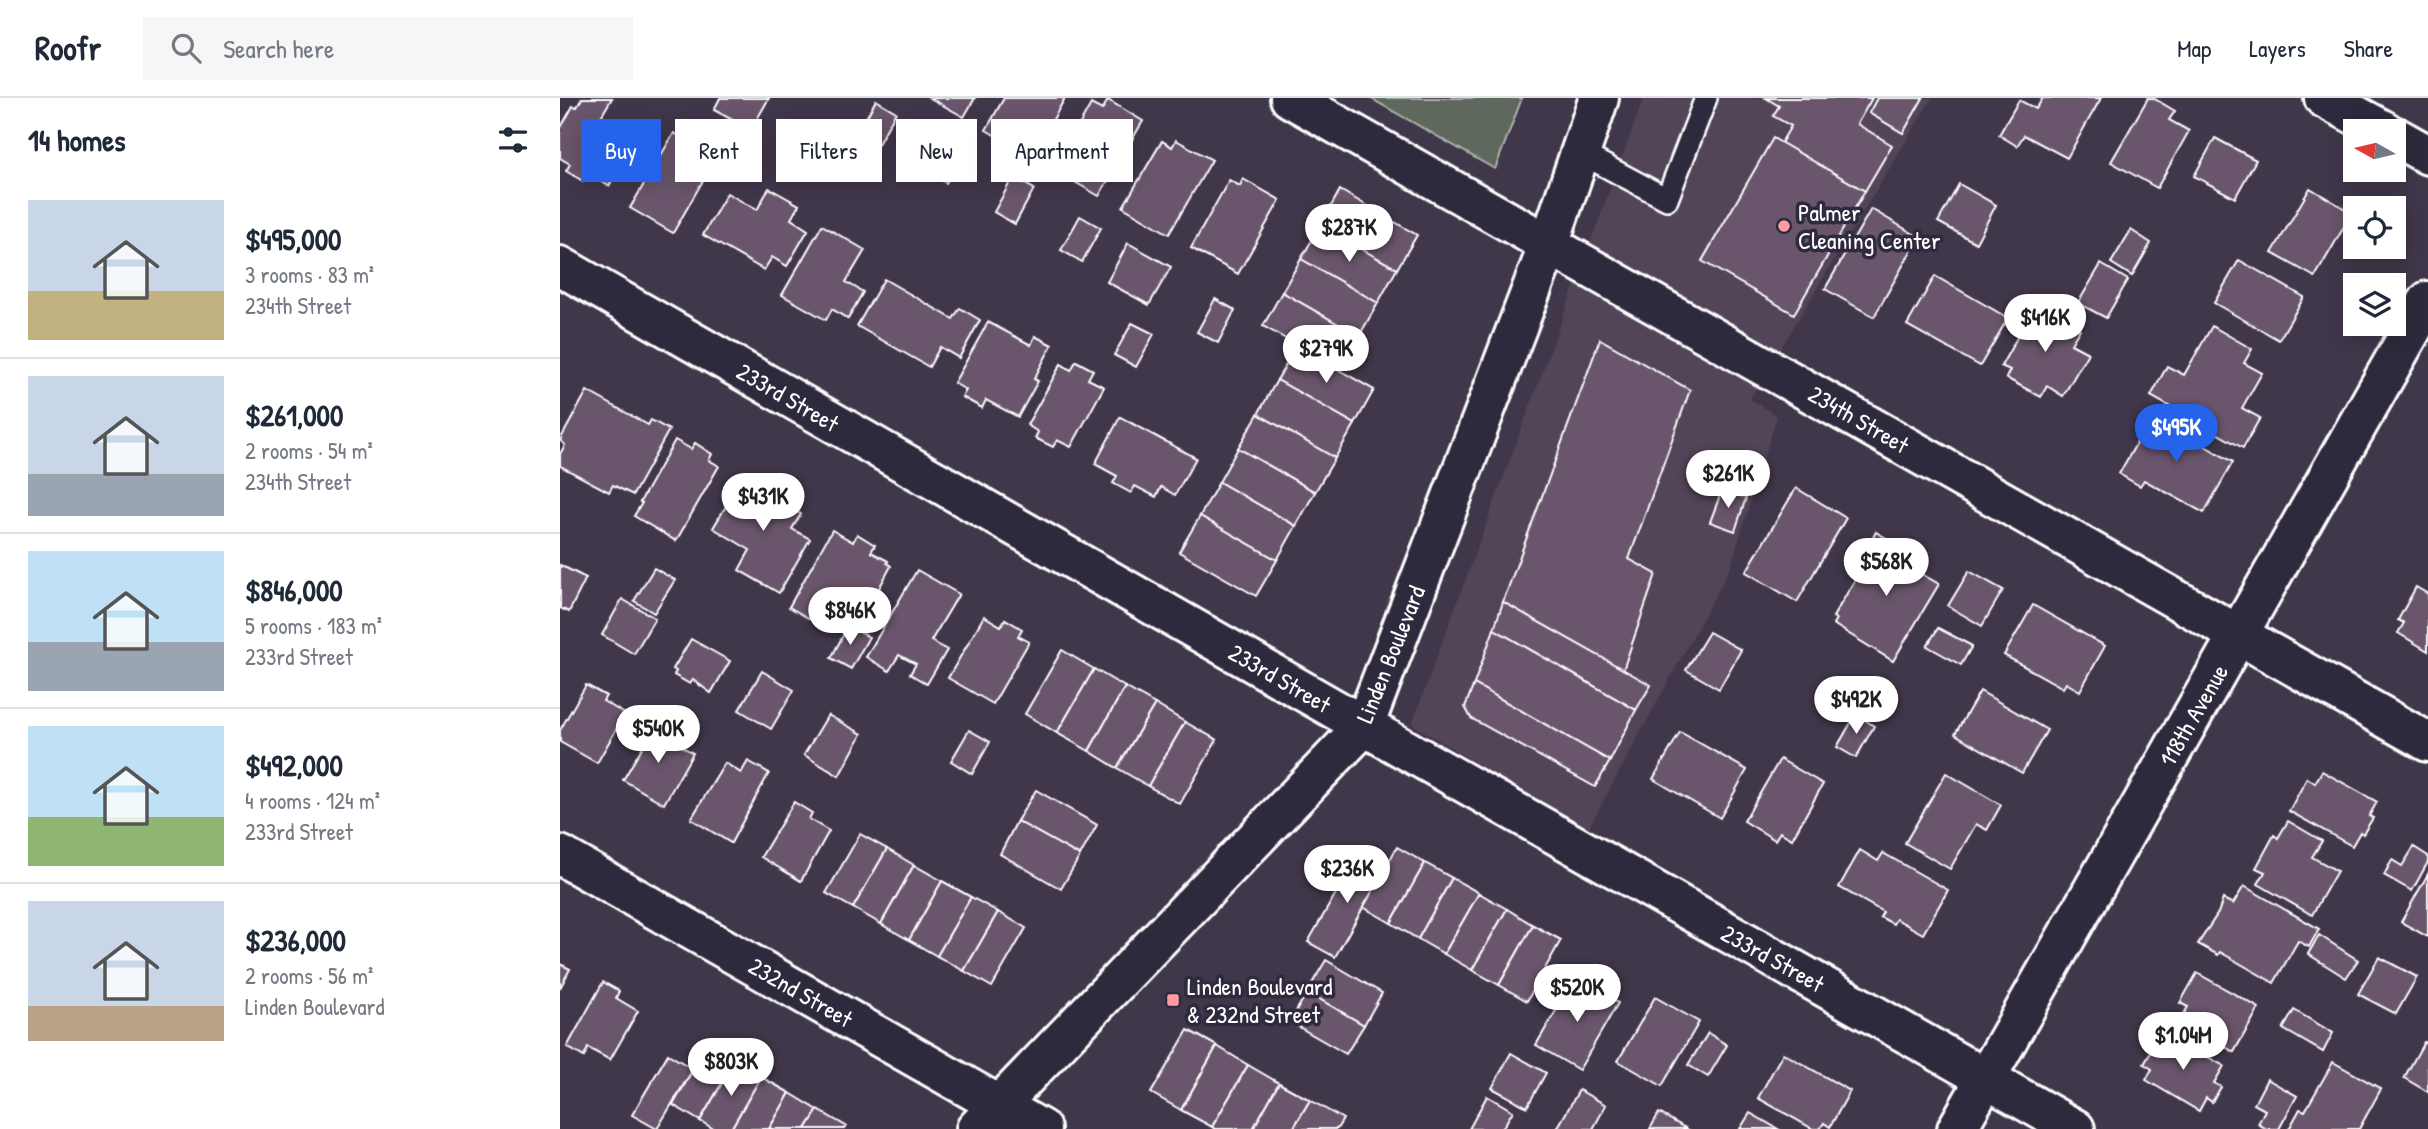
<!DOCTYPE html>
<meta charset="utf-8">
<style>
body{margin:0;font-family:"Patrick Hand",sans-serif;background:#f6f6f7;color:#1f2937;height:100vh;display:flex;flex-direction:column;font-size:26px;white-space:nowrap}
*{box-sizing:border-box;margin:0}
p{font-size:23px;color:#747a83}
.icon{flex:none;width:38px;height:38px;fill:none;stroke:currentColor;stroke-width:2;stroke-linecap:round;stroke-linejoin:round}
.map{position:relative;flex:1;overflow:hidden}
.details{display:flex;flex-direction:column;background:#fff;width:560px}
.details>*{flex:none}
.guide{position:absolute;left:21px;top:21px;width:665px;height:63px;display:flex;gap:14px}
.needle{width:46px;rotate:278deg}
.buttons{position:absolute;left:1783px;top:21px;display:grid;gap:14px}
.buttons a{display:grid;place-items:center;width:63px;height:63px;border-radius:0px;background:#fff;box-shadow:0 4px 18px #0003;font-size:35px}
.price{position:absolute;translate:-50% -60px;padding:0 16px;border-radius:24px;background:#fff;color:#222;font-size:23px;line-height:46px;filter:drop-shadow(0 2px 4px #0008)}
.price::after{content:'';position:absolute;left:50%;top:42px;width:21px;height:16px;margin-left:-10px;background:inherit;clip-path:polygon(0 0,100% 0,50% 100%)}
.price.current{background:#2563eb;color:#fff}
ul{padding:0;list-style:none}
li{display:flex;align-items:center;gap:21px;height:175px;padding:0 28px}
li+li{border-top:2px solid #e0e1e3}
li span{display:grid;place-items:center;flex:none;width:196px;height:140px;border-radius:0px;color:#555}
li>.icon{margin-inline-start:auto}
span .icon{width:84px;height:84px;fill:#fffc;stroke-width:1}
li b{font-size:30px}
h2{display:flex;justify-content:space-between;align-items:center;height:84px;padding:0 28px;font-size:30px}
.tag{padding:0 24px;border-radius:0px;background:#fff;box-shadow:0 4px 18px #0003;font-size:24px;line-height:63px}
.tag.current{background:#2563eb;color:#fff}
header{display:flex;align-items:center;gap:42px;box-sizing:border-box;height:98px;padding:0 35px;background:#fff;border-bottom:2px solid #e0e1e3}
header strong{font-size:33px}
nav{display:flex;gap:38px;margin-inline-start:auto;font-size:24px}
.search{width:490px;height:63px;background:#f6f6f7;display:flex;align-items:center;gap:18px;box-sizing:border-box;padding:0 24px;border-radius:0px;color:#747a83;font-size:26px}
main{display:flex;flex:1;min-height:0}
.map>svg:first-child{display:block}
</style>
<header>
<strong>Roofr</strong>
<div class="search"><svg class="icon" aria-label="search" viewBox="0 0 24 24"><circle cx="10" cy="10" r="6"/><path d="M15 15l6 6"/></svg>Search here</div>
<nav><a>Map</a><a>Layers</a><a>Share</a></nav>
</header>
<main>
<section class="details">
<h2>14 homes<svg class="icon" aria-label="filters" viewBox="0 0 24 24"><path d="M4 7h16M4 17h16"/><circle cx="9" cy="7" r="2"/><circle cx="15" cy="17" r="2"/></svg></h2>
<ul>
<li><span style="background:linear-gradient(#c9d6e8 65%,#c2b280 0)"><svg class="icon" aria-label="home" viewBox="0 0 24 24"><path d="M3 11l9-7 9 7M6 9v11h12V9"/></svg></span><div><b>$495,000</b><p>3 rooms · 83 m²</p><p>234th Street</p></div></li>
<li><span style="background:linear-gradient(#c9d6e8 70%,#9aa5b1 0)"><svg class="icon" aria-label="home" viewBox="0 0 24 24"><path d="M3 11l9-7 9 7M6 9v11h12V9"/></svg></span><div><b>$261,000</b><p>2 rooms · 54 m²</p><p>234th Street</p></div></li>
<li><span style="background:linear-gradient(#bfe0f5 65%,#9aa5b1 0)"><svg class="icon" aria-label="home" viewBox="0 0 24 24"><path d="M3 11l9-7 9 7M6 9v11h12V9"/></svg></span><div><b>$846,000</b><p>5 rooms · 183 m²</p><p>233rd Street</p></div></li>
<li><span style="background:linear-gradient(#bfe0f5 65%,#8fb573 0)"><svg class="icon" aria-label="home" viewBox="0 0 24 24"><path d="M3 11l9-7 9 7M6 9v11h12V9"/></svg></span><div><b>$492,000</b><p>4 rooms · 124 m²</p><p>233rd Street</p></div></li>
<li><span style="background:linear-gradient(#c9d6e8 75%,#b9a48a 0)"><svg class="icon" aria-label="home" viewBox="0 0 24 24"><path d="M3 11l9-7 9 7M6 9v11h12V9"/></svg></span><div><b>$236,000</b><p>2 rooms · 56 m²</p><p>Linden Boulevard</p></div></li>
</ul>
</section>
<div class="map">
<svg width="1868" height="1031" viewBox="0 0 1868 1031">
<rect width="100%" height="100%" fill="#41374b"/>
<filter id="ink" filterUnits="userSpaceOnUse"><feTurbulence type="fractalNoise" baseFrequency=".0143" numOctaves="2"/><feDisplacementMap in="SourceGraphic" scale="14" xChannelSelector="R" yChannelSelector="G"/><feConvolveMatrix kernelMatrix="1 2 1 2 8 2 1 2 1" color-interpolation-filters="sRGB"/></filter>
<g filter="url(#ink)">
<!-- built -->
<path fill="#524458" d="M1084,0H1372L1190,301L1217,318L1170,470L1027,733L852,626Z"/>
<!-- green -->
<path fill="#5e685c" stroke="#aeb4ae" stroke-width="2" d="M810,0H962L935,71Z"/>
<!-- building -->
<g fill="#6b566c" stroke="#fff" stroke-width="2">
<path d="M22,0H52L39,22L70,40L74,33L95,45L76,78L60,68L49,88L27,76L23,83L6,73L10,66L0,60V31L13,8L17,9Z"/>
<path d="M160,0H209L191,32L154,12Z"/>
<path d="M370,0H415L404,19Z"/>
<path d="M444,0H505L472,59L426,32Z"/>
<path d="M1206,0H1312L1297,26L1332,47L1305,93L1221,45L1231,28L1213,18L1219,8Z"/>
<path d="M1317,0H1363L1343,35L1309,15Z"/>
<path d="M1483,0H1541L1507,60L1464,37L1457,48L1439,37L1459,2L1476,11Z"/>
<path d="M1588,0H1593L1615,13L1609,22L1629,33L1597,90L1551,64Z"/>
<path d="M316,2L336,14L314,53L294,42Z"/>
<path d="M548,2L583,23L539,98L494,72L531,6L542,12Z"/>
<path d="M114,35L142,51L139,56L153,65L113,135L70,110Z"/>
<path d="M1213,40L1305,93L1234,216L1142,163Z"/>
<path d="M1655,40L1696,62L1675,100L1634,78Z"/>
<path d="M385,41L405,52L386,85L367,74Z"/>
<path d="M616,42L652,62L609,136L563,109L602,43L612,49Z"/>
<path d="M453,79L474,91L455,126L434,114Z"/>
<path d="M683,81L720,102L678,176L631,150L669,82L680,88Z"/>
<path d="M1399,86L1436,107L1416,145L1378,124Z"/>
<path d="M209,90L239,107L231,121L248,132L227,168L212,159L204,172L143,137L167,95L197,112Z"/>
<path d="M1750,90L1792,115L1755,179L1712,155Z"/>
<path d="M780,92L857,137L837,171L760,128Z"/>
<path d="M1311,111L1359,139L1314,219L1265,191Z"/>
<path d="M520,118L541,130L522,164L501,152Z"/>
<path d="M262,127L305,152L286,184L303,194L288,221L272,211L266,222L222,197Z"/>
<path d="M760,128L837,171L818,205L741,161Z"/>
<path d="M1571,132L1591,145L1572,178L1551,165Z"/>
<path d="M568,145L611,169L589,207L547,184Z"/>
<path d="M741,161L818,205L799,238L722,194Z"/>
<path d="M1679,162L1744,199L1719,242L1654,205Z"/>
<path d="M1541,166L1568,182L1546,220L1518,205Z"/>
<path d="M1375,178L1448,220L1420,268L1347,227Z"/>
<path d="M324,181L393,221L400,210L420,222L399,260L380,249L369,269L297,228Z"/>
<path d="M722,194L799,238L780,272L703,228Z"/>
<path d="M655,201L675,212L658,245L637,234Z"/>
<path d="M1476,206L1520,231L1511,246L1528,255L1503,298L1487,288L1481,299L1446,280L1450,272L1441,268Z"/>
<path d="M428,224L471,247L475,238L492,247L474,281L478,283L458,319L426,302L422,310L402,299L406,292L394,285Z"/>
<path d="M572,225L594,236L576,269L554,257Z"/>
<path d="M1652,228L1692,251L1684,265L1702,275L1682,310L1700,320L1683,350L1591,298L1607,268L1624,277Z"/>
<path d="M1040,241L1130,292L1069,461L1096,476L1063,572L943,504Z"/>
<path d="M737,248L814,292L795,326L717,282Z"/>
<path d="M516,263L533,272L528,281L544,289L511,349L497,342L493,349L475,340L478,334L467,327L501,266L511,272Z"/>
<path d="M717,282L795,326L775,360L698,316Z"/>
<path d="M27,293L88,327L91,322L109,332L73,397L53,387L49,394L0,368V356L5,347L0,342Z"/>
<path d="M1594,314L1616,326L1613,330L1673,364L1644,415L1584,382L1580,388L1559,376Z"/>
<path d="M698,316L775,360L755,394L678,350Z"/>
<path d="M560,319L636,360L615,397L601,389L596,399L575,388L571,395L553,385L557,378L535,366Z"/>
<path d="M115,342L131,351L135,345L152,356L149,362L159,368L116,443L74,418L82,405L80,404Z"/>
<path d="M678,350L755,394L736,428L659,384Z"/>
<path d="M182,381L205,394L209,387L225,396L220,404L241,416L232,431L250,441L219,495L179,472L190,452L153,430Z"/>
<path d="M659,384L736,428L717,462L640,418Z"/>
<path d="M1236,390L1286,420L1237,504L1186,474Z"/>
<path d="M1162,392L1186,400L1175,433L1150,424Z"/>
<path d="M640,418L717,462L696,498L619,454Z"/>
<path d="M272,432L293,444L297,436L315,447L311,454L328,463L327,465L331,468L308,511L274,492L255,524L229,509Z"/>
<path d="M1316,434L1366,463L1360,475L1379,486L1333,563L1273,526L1276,521L1273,519L1308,460L1303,458Z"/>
<path d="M0,467L26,480L9,514L0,510Z"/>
<path d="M94,470L115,482L94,515L74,503Z"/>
<path d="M357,472L399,496L371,543L387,552L367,586L350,576L356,566L339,557L329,573L306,559Z"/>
<path d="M1409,473L1443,492L1422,528L1388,508Z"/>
<path d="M1856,489L1868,496V553L1838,535L1844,525L1838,522Z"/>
<path d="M62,501L95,520L74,556L42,537Z"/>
<path d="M943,504L1091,587L1076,612L934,531Z"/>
<path d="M1473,507L1545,548L1520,593L1506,585L1503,590L1444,557Z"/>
<path d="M424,518L441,528L445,521L462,531L458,538L469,544L433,606L388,580Z"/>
<path d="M288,528L309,539L291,571L271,560Z"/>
<path d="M1378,530L1412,548L1401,567L1367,548Z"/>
<path d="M934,531L1076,612L1050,663L914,586Z"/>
<path d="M1149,534L1181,552L1159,591L1126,572Z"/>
<path d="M131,541L170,563L151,595L133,582L130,586L114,577L116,573L113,571Z"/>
<path d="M502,552L534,571L497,635L465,616Z"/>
<path d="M534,571L565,589L529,653L497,635Z"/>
<path d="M202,573L234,592L211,631L179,612Z"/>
<path d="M914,586L1050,663L1035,689L911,620L905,609Z"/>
<path d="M26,587L46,598L43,603L65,616L37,665L0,644V632Z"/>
<path d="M565,589L595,606L557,670L529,653Z"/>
<path d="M1420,593L1487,632L1462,675L1395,636Z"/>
<path d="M595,606L625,624L588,688L557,670Z"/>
<path d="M1296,616L1314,628L1296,660L1277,649Z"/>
<path d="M268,617L302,636L279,678L244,657Z"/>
<path d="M625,624L657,642L620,706L588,688Z"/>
<path d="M96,626L114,637L111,642L133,655L104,706L63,682Z"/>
<path d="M409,632L430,644L412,676L391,663Z"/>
<path d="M1120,634L1187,672L1160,720L1093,681Z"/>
<path d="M1220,661L1263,686L1232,741L1220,734L1215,742L1184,723Z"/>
<path d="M188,663L209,675L171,745L131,721L165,665L181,675Z"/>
<path d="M1762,673L1817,704L1809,718L1813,720L1803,736L1800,734L1792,748L1729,713L1747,680L1755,685Z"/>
<path d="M1386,675L1441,707L1427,732L1416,726L1390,771L1345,745Z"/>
<path d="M476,692L537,727L520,758L457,723Z"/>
<path d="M234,704L252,715L249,721L269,733L241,783L201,759Z"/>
<path d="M457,723L520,758L501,791L440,756Z"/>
<path d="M1728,723L1762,743L1752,759L1777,773L1752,817L1698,786L1705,774L1696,770L1714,737L1718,740Z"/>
<path d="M300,736L327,751L293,810L266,795Z"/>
<path d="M837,749L865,765L831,825L803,809Z"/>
<path d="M1854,749L1868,758V764L1852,793L1824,777L1832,762L1842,768Z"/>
<path d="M327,751L354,767L321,826L293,810Z"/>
<path d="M1300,752L1318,763L1323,755L1388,792L1363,836L1336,821L1333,826L1320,819L1323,814L1279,789Z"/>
<path d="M799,755L825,771L775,859L748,844Z"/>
<path d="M865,765L892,780L858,841L831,825Z"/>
<path d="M354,767L382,783L349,842L321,826Z"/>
<path d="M1868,776V839L1841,824Z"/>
<path d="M892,780L919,795L884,856L858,841Z"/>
<path d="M382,783L411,799L377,858L349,842Z"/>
<path d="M1684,788L1759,831L1749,849L1738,843L1714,885L1660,854L1658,857L1638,846L1658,815L1663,801L1673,806Z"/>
<path d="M919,795L947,811L912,872L884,856Z"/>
<path d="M411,799L438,814L404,873L377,858Z"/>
<path d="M947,811L973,827L939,887L912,872Z"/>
<path d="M438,814L466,830L432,889L404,873Z"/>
<path d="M973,827L1001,842L967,903L939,887Z"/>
<path d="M1759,837L1798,862L1786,880L1748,856Z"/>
<path d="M1819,859L1857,879L1836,916L1798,896Z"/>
<path d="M766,862L822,895L804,927L747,894Z"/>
<path d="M0,866L10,871L0,890Z"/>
<path d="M1637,875L1699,910L1674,954L1620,922L1628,909L1620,905Z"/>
<path d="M1015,880L1058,905L1019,972L976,947Z"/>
<path d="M43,884L59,893L56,900L78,913L50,962L28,950L24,959L7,949Z"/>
<path d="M747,894L804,927L786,956L730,924Z"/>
<path d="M1095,899L1139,924L1102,988L1058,963Z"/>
<path d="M1734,912L1773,935L1763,954L1723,931Z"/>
<path d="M628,932L657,948L621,1012L591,995Z"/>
<path d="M1603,934L1664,968L1654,985L1661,989L1652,1004L1646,1000L1639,1013L1586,982L1592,971L1584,966Z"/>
<path d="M1148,935L1167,947L1148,979L1128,967Z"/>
<path d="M1864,944L1868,946V994L1844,980Z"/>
<path d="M147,947L175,963L140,1023L113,1007Z"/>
<path d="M657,948L688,967L652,1029L621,1012Z"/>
<path d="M951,955L986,975L967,1009L932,990Z"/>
<path d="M1223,955L1290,993L1270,1029L1264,1025L1260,1031H1253L1198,1000Z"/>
<path d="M108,956L133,971L97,1031L72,1017Z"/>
<path d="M175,963L201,979L171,1031H154L140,1023Z"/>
<path d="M1773,964L1821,991L1799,1031H1729L1740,1011L1745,1013Z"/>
<path d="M688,967L719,985L693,1031H655L652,1029Z"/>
<path d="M201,979L230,995L209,1031H171Z"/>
<path d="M1707,981L1737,998L1719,1031H1707L1698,1026L1705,1012L1694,1006Z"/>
<path d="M719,985L750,1002L733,1031H693Z"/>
<path d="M1019,992L1046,1007L1033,1031H1001L998,1029Z"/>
<path d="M230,995L258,1012L246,1031H209Z"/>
<path d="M927,998L953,1013L942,1031H909Z"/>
<path d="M750,1002L783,1021L777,1031H733Z"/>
<path d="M258,1012L286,1028L284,1031H246Z"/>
<path d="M1099,1015L1127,1031H1090Z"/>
<path d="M1190,1015L1218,1031H1180Z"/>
</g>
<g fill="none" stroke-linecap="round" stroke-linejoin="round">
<defs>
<path id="service" d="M1021,55L1107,101L1146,0"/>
<g id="minor">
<path d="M730,0L1868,644"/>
<path d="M1764,0L1825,33"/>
<path d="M1834,38L1868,57"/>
<path d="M0,168L804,628L1515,1031"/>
<path d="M0,757L481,1031"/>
<path d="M1397,1031L1868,203"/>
</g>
<path id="secondary" d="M416,1031L804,628L989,146L1039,0"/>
</defs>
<!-- service casing -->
<use href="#service" stroke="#fff" stroke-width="26"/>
<!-- minor casing -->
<use href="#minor" stroke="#fff" stroke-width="44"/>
<!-- secondary casing -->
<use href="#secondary" stroke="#fff" stroke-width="44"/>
<!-- service -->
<use href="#service" stroke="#2f2a3d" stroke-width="21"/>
<!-- minor -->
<use href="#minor" stroke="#2f2a3d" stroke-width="38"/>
<!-- secondary -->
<use href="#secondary" stroke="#2f2a3d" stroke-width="38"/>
</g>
</g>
<!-- markers -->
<g fill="#ff9aa2" stroke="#2f2a3d" stroke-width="2.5">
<circle cx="1224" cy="128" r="7"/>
<rect x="606" y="895" width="14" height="14" rx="3.5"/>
</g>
<g text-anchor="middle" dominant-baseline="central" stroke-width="7" stroke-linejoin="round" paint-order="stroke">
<!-- poi labels -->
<g font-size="24" fill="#fff" stroke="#2f2a3d" text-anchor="start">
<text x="1238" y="114">Palmer<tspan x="1238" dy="28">Cleaning Center</tspan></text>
<text x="627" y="888">Linden Boulevard<tspan x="627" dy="28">&amp; 232nd Street</tspan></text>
</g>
<!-- street labels -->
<g font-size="24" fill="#fff" stroke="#2f2a3d">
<text transform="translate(228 299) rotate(30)">233rd Street</text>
<text transform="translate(1299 321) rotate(30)">234th Street</text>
<text transform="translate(830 556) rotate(-68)">Linden Boulevard</text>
<text transform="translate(720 580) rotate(30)">233rd Street</text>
<text transform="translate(1633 617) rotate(-60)">118th Avenue</text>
<text transform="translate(1213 860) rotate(29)">233rd Street</text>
<text transform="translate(241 894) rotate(30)">232nd Street</text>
</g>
</g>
</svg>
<div class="buttons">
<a><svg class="needle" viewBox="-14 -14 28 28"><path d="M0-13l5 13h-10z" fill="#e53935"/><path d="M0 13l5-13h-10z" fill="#747a83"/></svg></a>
<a><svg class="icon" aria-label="locate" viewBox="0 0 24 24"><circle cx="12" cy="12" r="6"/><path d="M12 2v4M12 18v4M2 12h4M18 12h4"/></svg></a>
<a><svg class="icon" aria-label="layers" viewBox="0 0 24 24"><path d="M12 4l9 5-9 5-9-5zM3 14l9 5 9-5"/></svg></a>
</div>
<b class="price" style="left:789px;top:166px">$287K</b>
<b class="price" style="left:1485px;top:256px">$416K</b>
<b class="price" style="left:766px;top:287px">$279K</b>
<b class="price current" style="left:1616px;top:366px">$495K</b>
<b class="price" style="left:1168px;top:412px">$261K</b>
<b class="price" style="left:203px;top:435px">$431K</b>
<b class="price" style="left:1326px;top:500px">$568K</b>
<b class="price" style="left:290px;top:549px">$846K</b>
<b class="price" style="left:1296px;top:638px">$492K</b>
<b class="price" style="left:98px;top:667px">$540K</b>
<b class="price" style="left:787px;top:807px">$236K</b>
<b class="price" style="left:1017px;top:926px">$520K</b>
<b class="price" style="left:1623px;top:974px">$1.04M</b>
<b class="price" style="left:171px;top:1000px">$803K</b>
<div class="guide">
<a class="tag current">Buy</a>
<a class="tag">Rent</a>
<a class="tag">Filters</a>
<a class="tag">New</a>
<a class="tag">Apartment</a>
</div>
</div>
</main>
